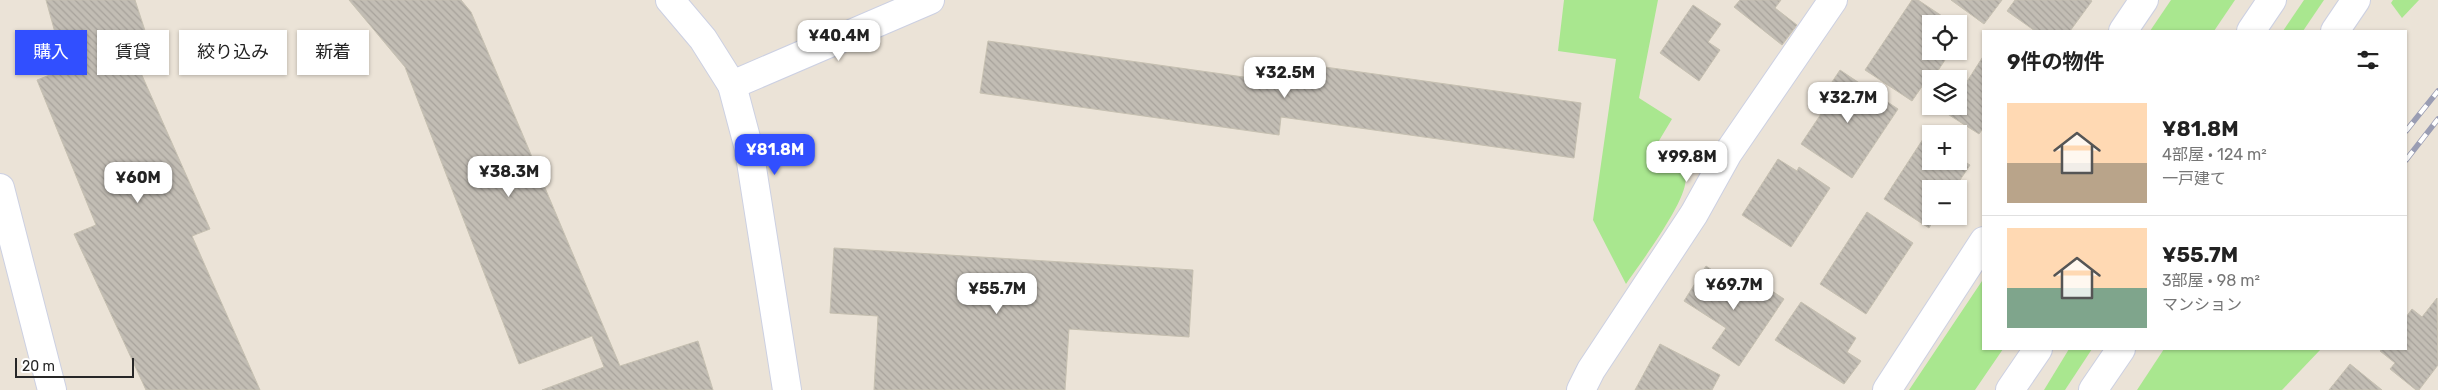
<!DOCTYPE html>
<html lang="ja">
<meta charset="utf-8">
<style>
body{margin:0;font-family:Rubik,"Noto Sans JP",sans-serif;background:#f6f6f6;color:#222;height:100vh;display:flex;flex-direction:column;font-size:19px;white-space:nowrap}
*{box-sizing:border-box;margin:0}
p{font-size:16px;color:#767676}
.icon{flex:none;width:28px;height:28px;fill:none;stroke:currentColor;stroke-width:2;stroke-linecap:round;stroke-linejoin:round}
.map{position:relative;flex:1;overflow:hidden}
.details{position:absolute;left:1982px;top:30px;width:425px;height:320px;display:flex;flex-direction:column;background:#fff;border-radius:0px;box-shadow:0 1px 4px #0004}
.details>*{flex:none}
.hud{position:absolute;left:15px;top:30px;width:475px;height:45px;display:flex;gap:10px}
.fabs{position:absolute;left:1922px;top:15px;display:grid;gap:10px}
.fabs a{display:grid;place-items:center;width:45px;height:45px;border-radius:0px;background:#fff;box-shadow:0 1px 4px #0004;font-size:25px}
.scale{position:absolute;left:15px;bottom:12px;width:119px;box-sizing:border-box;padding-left:5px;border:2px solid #272727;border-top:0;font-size:14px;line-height:18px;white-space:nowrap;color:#272727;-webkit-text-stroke:4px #fff;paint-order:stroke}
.price{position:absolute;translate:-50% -42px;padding:0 11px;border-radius:10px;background:#fff;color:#222;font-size:16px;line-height:32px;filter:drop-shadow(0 1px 2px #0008)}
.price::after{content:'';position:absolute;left:50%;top:30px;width:15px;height:11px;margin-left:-8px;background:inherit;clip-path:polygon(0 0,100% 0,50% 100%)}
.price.on{background:#314fff;color:#fff}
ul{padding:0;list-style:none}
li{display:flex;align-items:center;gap:15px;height:125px;padding:0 25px}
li+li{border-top:1px solid #e0e0e0}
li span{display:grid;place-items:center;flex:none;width:140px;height:100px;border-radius:0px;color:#555}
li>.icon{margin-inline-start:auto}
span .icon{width:60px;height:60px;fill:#fffc;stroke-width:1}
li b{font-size:21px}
h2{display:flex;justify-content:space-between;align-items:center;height:60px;padding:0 25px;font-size:21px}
.tag{padding:0 18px;border-radius:0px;background:#fff;box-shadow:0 1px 4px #0004;font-size:18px;line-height:45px}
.tag.on{background:#314fff;color:#fff}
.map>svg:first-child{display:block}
</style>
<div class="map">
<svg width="2438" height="390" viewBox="0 0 2438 390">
<defs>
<pattern id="building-back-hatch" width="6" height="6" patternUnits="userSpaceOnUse" patternTransform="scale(1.25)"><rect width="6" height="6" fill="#c2bdb4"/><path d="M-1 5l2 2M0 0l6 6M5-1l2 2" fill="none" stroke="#a7a29b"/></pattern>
</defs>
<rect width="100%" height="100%" fill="#ebe3d7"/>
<!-- green -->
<g fill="#a9e78f">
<path d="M1564,0H1658L1639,98L1672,119L1654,149C1665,156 1681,163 1685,177C1691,196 1639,265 1626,284L1593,220L1616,59L1558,51Z"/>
<path d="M2171,0H2235L2214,31H2150Z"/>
<path d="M2304,0H2324L2303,31H2283Z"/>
<path d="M2393,0H2419L2402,18L2391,3Z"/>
<path d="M1984,278V349H2003L1975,390H1909Z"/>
<path d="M2069,349H2092L2065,390H2044Z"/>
<path d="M2164,349H2321L2282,390H2137Z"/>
</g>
<!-- building -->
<g fill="url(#building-back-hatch)" stroke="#c6c0b1">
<path d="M46,0H135L151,49L133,55L210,229L192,236L260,390H146L74,234L96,225L37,80L65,69Z"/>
<path d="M349,0H461L471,12L620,366L698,341L713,390H542L604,367L592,336L519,364L405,67Z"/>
<path d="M1740,0H1781L1775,8L1797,25L1782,45L1734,7Z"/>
<path d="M1912,0H1918L1954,24H1931V51H1951L1929,84L1925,82L1912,101L1865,70Z"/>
<path d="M1951,0H2002L1984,24Z"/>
<path d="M2015,0H2090L2092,1L2070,31H2035L2007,11Z"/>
<path d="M1693,5L1721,24L1708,42L1720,50L1699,81L1660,53Z"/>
<path d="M988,41L1279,82L1282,61L1581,103L1574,158L1281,117L1279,135L980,93Z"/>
<path d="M1984,55V127L1979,134L1946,113L1951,106H1959V94Z"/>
<path d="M1840,70L1898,109L1852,178L1801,144L1821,114L1814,109Z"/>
<path d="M1925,136L1931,140V161H1959V158L1970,165L1954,189H1931V216H1936L1929,228L1884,199Z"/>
<path d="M1778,159L1797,171L1799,167L1830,188L1791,247L1742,215Z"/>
<path d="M1867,212L1913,243L1866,314L1820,284Z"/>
<path d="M834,248L1193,270L1189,337L1069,329L1065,390H874L878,316L830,313Z"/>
<path d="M1706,266L1740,288L1748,275L1784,299L1739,366L1712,348L1726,328L1684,301Z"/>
<path d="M2437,298L2438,365L2419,390H2416L2390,369L2395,363L2380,351L2382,349H2406V317L2412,309L2422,317Z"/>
<path d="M1801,302L1856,338L1847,352L1861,361L1844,384L1775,340Z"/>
<path d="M1660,344L1720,375L1712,390H1635Z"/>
<path d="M2350,364L2382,390H2329Z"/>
</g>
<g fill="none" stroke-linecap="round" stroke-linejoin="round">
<defs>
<g id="minor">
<path d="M670,0L703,39L732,85L749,149L787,390"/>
<path d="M2123,31L2144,0"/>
<path d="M732,85L930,0"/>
<path d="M1581,390L1591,370L1694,214L1728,153L1833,0"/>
<path d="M1887,390L1984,241"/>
</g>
<path id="tertiary" d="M0,188L52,390"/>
<g id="secondary">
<path d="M2251,31L2272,0"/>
<path d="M2335,31L2356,0"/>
<path d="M2010,390L2038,349"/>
<path d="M2093,390L2121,349"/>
</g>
</defs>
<!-- minor casing -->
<use href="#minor" stroke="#ccd0e2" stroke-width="30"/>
<!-- tertiary casing -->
<use href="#tertiary" stroke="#ccd0e2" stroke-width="30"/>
<!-- secondary casing -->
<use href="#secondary" stroke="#ccd0e2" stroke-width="30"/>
<!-- minor -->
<use href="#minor" stroke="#fff" stroke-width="28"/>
<!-- tertiary -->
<use href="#tertiary" stroke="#fff" stroke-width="28"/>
<!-- secondary -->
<use href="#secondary" stroke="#fff" stroke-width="28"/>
<defs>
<g id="rail">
<path d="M2406,131L2438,91"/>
<path d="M2406,160L2438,119"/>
</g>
</defs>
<!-- rail casing -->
<use href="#rail" stroke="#9a9db3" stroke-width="5.5"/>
<!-- rail -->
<use href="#rail" stroke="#fff" stroke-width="4" stroke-dasharray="11" stroke-linecap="butt"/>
</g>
</svg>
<div class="fabs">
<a><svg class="icon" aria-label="locate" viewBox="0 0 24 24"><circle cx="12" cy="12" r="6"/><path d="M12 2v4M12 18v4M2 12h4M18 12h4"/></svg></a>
<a><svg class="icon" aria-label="layers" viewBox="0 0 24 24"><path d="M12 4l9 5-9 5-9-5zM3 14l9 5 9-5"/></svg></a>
<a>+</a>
<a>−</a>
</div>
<div class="scale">20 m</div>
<b class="price" style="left:839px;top:62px">¥40.4M</b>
<b class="price" style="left:1285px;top:99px">¥32.5M</b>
<b class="price" style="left:1848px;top:124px">¥32.7M</b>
<b class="price on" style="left:775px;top:176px">¥81.8M</b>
<b class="price" style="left:1687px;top:183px">¥99.8M</b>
<b class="price" style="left:509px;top:198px">¥38.3M</b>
<b class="price" style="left:138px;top:204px">¥60M</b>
<b class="price" style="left:1734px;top:311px">¥69.7M</b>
<b class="price" style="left:997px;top:315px">¥55.7M</b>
<div class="hud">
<a class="tag on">購入</a>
<a class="tag">賃貸</a>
<a class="tag">絞り込み</a>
<a class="tag">新着</a>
</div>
<section class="details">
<h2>9件の物件<svg class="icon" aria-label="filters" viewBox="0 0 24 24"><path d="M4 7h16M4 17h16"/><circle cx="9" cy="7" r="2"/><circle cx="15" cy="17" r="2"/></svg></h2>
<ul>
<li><span style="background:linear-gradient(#ffd9b3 60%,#b9a48a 0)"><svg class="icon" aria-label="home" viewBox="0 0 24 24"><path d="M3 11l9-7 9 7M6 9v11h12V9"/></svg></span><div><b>¥81.8M</b><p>4部屋 · 124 m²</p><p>一戸建て</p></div></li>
<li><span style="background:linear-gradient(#ffd9b3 60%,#7fa58c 0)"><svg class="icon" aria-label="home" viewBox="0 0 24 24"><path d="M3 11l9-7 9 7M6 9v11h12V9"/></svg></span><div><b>¥55.7M</b><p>3部屋 · 98 m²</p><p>マンション</p></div></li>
</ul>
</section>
</div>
